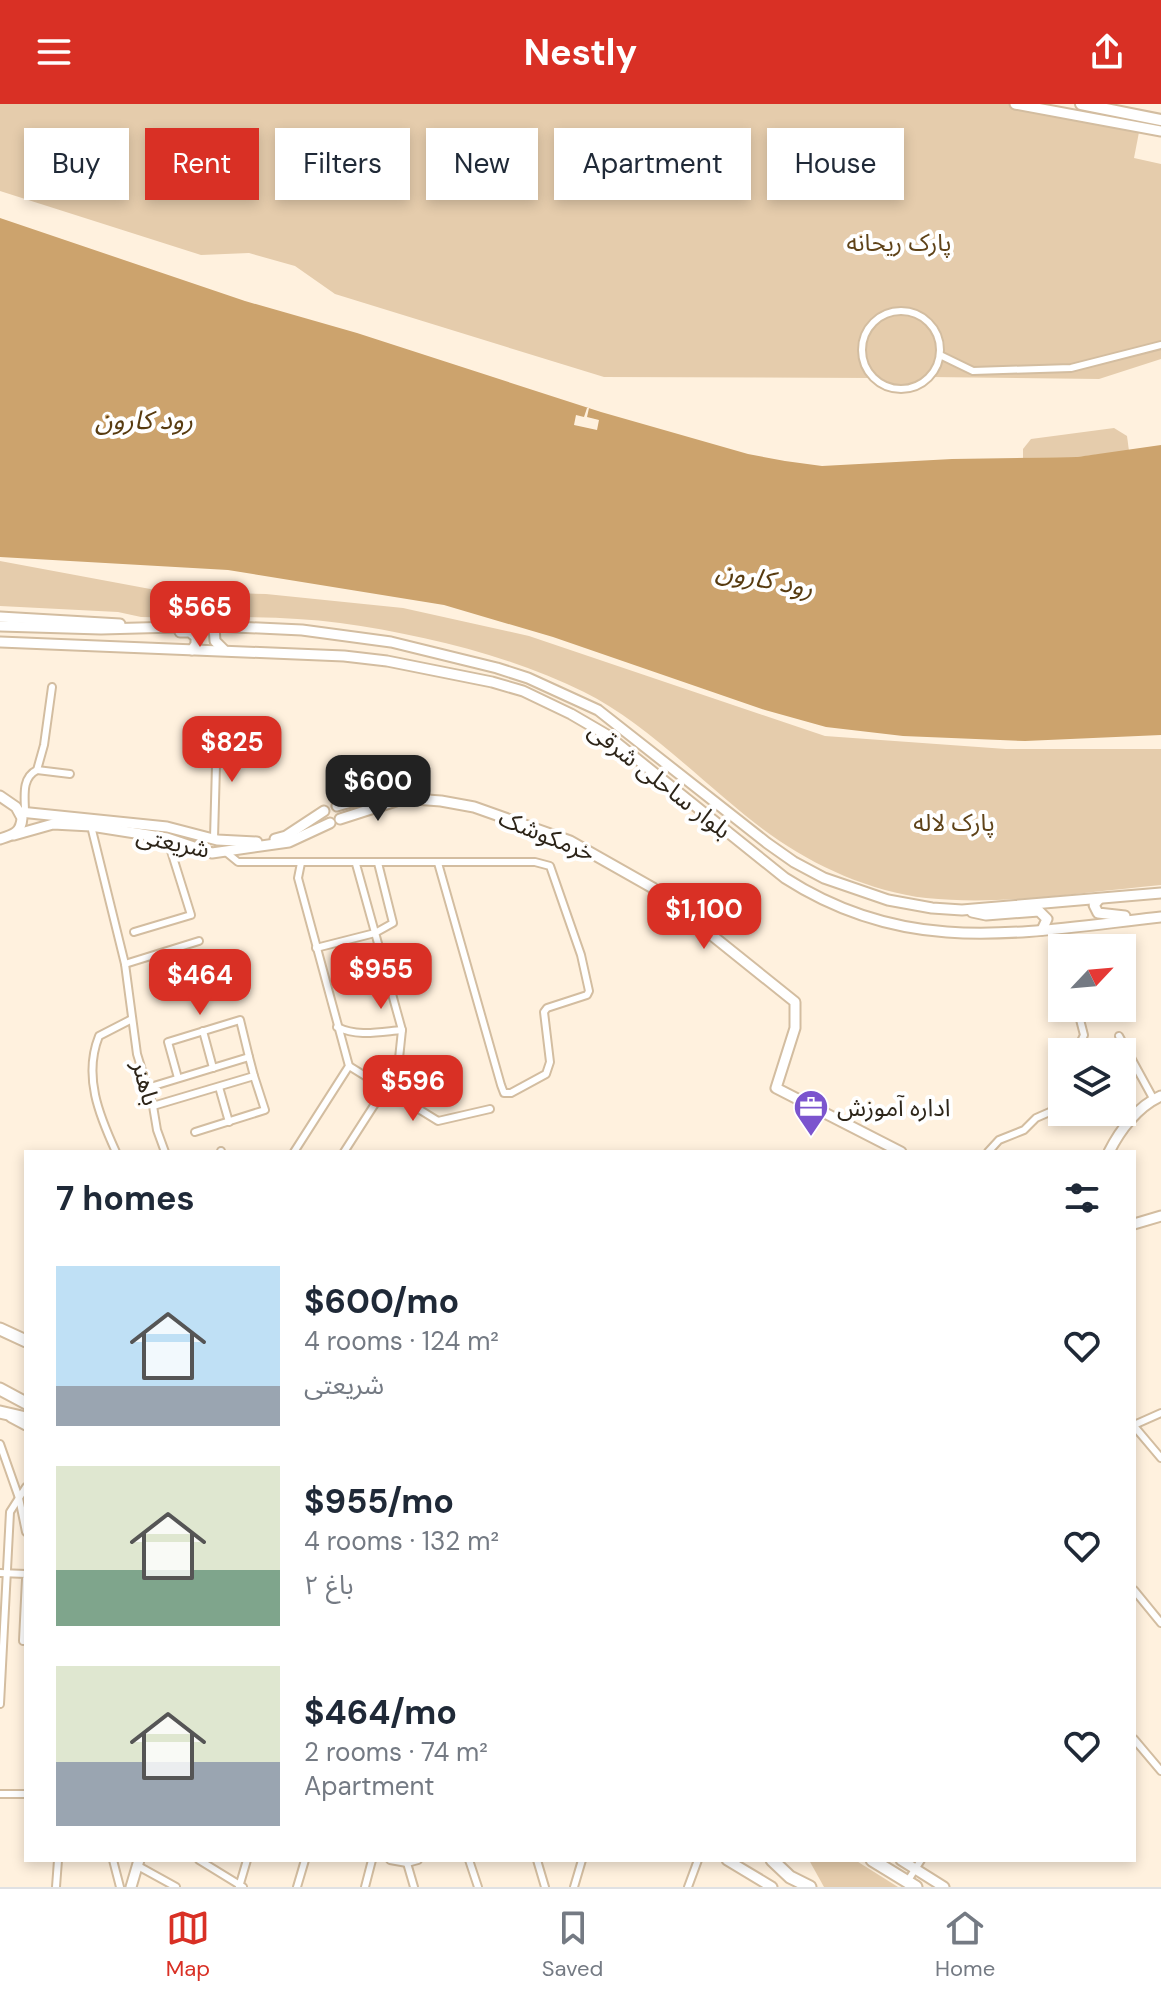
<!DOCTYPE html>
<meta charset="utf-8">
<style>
body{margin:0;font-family:"DM Sans","Noto Sans Arabic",sans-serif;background:#f6f6f7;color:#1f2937;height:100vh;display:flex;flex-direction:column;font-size:30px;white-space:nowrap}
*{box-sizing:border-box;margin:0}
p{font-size:26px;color:#747a83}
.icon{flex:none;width:44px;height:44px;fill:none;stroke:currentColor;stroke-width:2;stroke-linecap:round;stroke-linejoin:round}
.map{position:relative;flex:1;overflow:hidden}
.drawer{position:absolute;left:24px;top:1046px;width:1112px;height:712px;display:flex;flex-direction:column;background:#fff;border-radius:0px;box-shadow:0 4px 12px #0003}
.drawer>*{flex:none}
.guide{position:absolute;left:24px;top:24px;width:1114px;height:72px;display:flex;gap:16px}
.needle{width:52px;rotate:64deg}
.tools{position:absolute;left:1048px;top:830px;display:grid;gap:16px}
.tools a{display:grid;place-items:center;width:88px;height:88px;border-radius:0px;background:#fff;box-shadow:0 4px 12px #0003;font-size:40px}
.price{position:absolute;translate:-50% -68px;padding:0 18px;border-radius:16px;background:#d93025;color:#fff;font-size:26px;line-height:52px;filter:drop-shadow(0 2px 4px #0008)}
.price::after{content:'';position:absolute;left:50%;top:48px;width:24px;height:18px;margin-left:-12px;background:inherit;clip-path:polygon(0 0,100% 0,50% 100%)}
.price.selected{background:#222;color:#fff}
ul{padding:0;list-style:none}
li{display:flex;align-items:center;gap:24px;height:200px;padding:0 32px}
li span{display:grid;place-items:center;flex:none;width:224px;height:160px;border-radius:0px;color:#555}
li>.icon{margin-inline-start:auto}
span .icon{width:96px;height:96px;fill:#fffc;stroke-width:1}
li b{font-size:34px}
h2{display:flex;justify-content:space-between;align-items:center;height:96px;padding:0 32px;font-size:34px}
.tag{padding:0 28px;border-radius:0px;background:#fff;box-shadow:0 4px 12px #0003;font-size:28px;line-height:72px}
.tag.selected{background:#d93025;color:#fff}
header{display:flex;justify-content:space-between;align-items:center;height:104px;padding:0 32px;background:#d93025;color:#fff;font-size:36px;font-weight:700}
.tabs{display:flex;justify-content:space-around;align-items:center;height:112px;border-top:2px solid #e0e1e3;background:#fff;font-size:22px;color:#747a83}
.tabs a{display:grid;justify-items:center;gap:4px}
.tabs .selected{color:#d93025}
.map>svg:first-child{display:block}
</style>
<header><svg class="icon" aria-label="menu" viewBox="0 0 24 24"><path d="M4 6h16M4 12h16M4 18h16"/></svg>Nestly<svg class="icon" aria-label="share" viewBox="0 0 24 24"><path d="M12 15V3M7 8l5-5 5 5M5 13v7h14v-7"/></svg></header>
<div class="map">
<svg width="1161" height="1783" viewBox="0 0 1161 1783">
<rect width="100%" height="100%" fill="#fff1de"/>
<!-- green -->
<g fill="#e5ccac">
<path d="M0,0H1018L1140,23L1134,54L1161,60V255L1099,275L930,273L895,287L874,274L604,273L335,190L295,162L249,149L201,151L0,87Z"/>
<path d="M1114,324L1127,332L1129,347L1077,353L1023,354V345L1031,335Z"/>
<path d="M0,457L161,487L266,490L403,504L529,532L825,632L1006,645H1161V781C1084,788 1003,802 926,794C872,788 814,762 771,731C711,688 649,620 584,588C512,552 420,530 340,519C275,510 207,514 141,513L118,508L0,502Z"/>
<path d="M809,1756H855L898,1783H824Z"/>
</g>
<!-- water -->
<path fill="#cca36d" d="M0,114L245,197L357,229L601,308L748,350L785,357L822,362L952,355L1077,353L1161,341V631L1025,637L903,632L826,623L765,606L553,533L444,501L228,466L0,453Z"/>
<!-- pier -->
<path fill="#fff1de" d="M587,304H589L587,313L599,316L597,326L574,321L576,311L584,313Z"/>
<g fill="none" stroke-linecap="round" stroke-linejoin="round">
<defs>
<g id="street">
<circle cx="901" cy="246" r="39"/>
<path d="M940,251L973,267L1071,264L1161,241"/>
<path d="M37,666L70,670"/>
<path d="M25,708C25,693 21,674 37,666L44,641L52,583"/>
<path d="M91,722L125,860L137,950L153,1002L157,1026L165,1048"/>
<path d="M214,734L217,625"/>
<path d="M227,749L238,758H535L550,762L581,851L589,887L587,891L547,904L544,908L550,958L546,970L511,989H504L501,981L438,759"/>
<path d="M134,828L191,811L167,734"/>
<path d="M316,844L375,829L393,819L378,759"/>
<path d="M125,860L199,837"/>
<path d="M337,923C358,933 379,928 402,926"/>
<path d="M203,927L213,964"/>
<path d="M1119,932L1154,996"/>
<path d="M1076,948L1084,931L1077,904"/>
<path d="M349,962L438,1017L490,1005"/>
<path d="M178,974L168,938L240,916L249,953"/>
<path d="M219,983L229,1018"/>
<path d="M147,984L249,953L254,972L153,1002"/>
<path d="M195,1028L265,1006L254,972"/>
<path d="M221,1047V1048"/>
<path d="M116,1048C99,1011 83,972 99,932L132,915"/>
<path d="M294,1048L349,962L298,774L301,759"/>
<path d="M344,1048L398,964L402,926L356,760"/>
<path d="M988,1048L999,1036L1024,1026L1036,1014L1052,1007L1062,991"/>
<path d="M1134,1321L1161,1309"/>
<path d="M1134,1322L1161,1354"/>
<path d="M0,1340L19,1394L26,1428"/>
<path d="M0,1469L26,1470"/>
<path d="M1134,1486L1161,1519"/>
<path d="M23,1537L26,1475"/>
<path d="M0,1600L10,1408L26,1383"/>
<path d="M1134,1635L1161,1667"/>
<path d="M0,1690H26"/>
<path d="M113,1756L120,1783"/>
<path d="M199,1756L243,1783"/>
<path d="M390,1756L407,1759L418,1756"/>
<path d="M469,1756L478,1783"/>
<path d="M537,1756L545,1783"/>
<path d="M407,1759L414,1783"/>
<path d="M138,1762L176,1783"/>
<path d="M907,1778L921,1756"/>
<path d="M56,1783L58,1756"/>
<path d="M239,1783L247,1756"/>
<path d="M297,1783L305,1756"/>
<path d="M365,1783L372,1756"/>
<path d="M574,1783L582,1756"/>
<path d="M688,1783L698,1756"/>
</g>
<g id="secondary">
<path d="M1015,0L1161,27"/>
<path d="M0,513L120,520"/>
<path d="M0,522L101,525L214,522L302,526L391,538L497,564L528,574L598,606L767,739L794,758L824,774L888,796L932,804L962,806L1161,789"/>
<path d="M214,522L215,537L224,546"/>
<path d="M180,528H190L196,533V540L192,546"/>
<path d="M0,538L344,552L387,557L492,578L523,587L571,610L607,631L785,774C909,854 1023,828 1161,813"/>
<path d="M0,692L16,703L22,714C21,729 13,731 0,735"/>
<path d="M337,702L373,692L441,697L474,703L570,737L653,784L795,898V924L776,984L901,1048"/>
<path d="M20,708L167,723L217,736L257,738"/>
<path d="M340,715L396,697"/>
<path d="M14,731L53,720L91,722L167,734L212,749L289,738L330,719"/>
<path d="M275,735L286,732L324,707"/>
<path d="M1099,795L1094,801L1098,809L1125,812"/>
<path d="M972,808L986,811L1039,807L1047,815L1042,826"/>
<path d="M1109,1048C1120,1026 1138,1002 1161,992"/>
<path d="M1134,1120L1161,1112"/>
<path d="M11,1313L26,1321"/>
<path d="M727,1756L772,1783"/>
<path d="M901,1756L944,1783"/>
<path d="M131,1783L139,1756"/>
</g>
<path id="primary" d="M1081,0L1161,16"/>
<g id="highway">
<path d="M0,1225L26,1237"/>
<path d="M0,1285L26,1299"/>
<path d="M0,1308L26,1314"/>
<path d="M772,1756L790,1773L810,1783"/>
<path d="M872,1756L916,1783"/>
</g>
</defs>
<!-- street casing -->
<use href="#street" stroke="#d3bda0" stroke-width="10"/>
<!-- secondary casing -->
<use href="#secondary" stroke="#d3bda0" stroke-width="13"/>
<!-- primary casing -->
<use href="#primary" stroke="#d3bda0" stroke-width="14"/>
<!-- highway casing -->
<use href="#highway" stroke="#d3bda0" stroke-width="15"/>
<!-- street -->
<use href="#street" stroke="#fff" stroke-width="6"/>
<!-- secondary -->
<use href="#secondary" stroke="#fff" stroke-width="9"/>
<!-- primary -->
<use href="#primary" stroke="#fff" stroke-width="10"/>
<!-- highway -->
<use href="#highway" stroke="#fff" stroke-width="11"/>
</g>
<!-- icons -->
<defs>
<symbol id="office-pin" viewBox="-11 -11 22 30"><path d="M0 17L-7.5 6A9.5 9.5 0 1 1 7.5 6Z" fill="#7b54ce" stroke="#fff"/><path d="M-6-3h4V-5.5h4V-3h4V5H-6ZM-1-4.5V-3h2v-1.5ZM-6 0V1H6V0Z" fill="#fff"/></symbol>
</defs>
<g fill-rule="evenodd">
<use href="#office-pin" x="791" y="983" width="40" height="54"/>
</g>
<g text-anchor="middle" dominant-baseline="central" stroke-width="8" stroke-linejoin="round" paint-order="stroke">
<!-- park labels -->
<g font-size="24" fill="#5f4319" stroke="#fff">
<text x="899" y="138">پارک ریحانه</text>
<text x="954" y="718">پارک لاله</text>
</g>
<!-- street labels -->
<g font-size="24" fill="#2d2519" stroke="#fff">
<text transform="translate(660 676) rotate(38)">بلوار ساحلی شرقی</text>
<text transform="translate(547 731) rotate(22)">خرمکوشک</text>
<text transform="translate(173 738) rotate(12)">شریعتی</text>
<text transform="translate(146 979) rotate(75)">باهنر</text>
</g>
<!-- poi labels -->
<g font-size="24" fill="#2d2519" stroke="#fff" text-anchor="start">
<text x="837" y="1003">اداره آموزش</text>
</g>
<!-- water labels -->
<g font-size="26" font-style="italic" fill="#573b10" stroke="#fff">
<text x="144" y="316">رود کارون</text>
<text transform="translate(765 475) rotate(11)">رود کارون</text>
</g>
</g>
</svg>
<div class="tools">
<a><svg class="needle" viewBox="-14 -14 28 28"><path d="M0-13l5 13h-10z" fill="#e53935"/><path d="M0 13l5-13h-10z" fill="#747a83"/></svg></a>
<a><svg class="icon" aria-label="layers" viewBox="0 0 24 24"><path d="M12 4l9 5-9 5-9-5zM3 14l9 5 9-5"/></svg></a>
</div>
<b class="price" style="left:200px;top:545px">$565</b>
<b class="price" style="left:232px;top:680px">$825</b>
<b class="price selected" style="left:378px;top:719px">$600</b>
<b class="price" style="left:704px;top:847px">$1,100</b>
<b class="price" style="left:381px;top:907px">$955</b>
<b class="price" style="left:200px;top:913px">$464</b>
<b class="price" style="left:413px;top:1019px">$596</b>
<div class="guide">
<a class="tag">Buy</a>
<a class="tag selected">Rent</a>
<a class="tag">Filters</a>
<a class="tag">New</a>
<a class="tag">Apartment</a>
<a class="tag">House</a>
</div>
<section class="drawer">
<h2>7 homes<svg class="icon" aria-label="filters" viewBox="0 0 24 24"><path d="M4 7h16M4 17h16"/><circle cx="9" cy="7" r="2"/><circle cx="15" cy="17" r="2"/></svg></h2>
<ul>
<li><span style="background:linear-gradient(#bfe0f5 75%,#9aa5b1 0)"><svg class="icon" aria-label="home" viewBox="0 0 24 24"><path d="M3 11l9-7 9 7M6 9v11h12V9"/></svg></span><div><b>$600/mo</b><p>4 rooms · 124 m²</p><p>شریعتی</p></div><svg class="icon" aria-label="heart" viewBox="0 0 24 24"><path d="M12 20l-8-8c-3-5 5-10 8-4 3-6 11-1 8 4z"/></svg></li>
<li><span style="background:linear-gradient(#dfe7d0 65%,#7fa58c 0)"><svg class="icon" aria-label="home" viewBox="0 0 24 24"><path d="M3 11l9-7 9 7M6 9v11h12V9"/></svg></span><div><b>$955/mo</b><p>4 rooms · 132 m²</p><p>باغ ۲</p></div><svg class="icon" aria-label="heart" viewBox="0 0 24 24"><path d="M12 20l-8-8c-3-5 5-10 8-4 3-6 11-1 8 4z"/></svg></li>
<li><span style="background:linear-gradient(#dfe7d0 60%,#9aa5b1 0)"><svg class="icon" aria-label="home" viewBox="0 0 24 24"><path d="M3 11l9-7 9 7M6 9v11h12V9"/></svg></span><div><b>$464/mo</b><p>2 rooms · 74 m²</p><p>Apartment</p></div><svg class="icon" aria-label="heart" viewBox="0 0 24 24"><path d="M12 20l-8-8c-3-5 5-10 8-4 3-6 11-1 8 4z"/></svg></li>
</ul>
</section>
</div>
<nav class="tabs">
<a class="selected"><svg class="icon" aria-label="map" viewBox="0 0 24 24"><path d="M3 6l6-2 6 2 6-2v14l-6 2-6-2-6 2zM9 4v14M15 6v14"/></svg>Map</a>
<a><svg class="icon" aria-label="saved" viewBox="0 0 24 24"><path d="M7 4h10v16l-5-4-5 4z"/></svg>Saved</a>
<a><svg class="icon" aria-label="home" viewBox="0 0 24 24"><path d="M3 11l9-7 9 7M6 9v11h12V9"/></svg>Home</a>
</nav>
